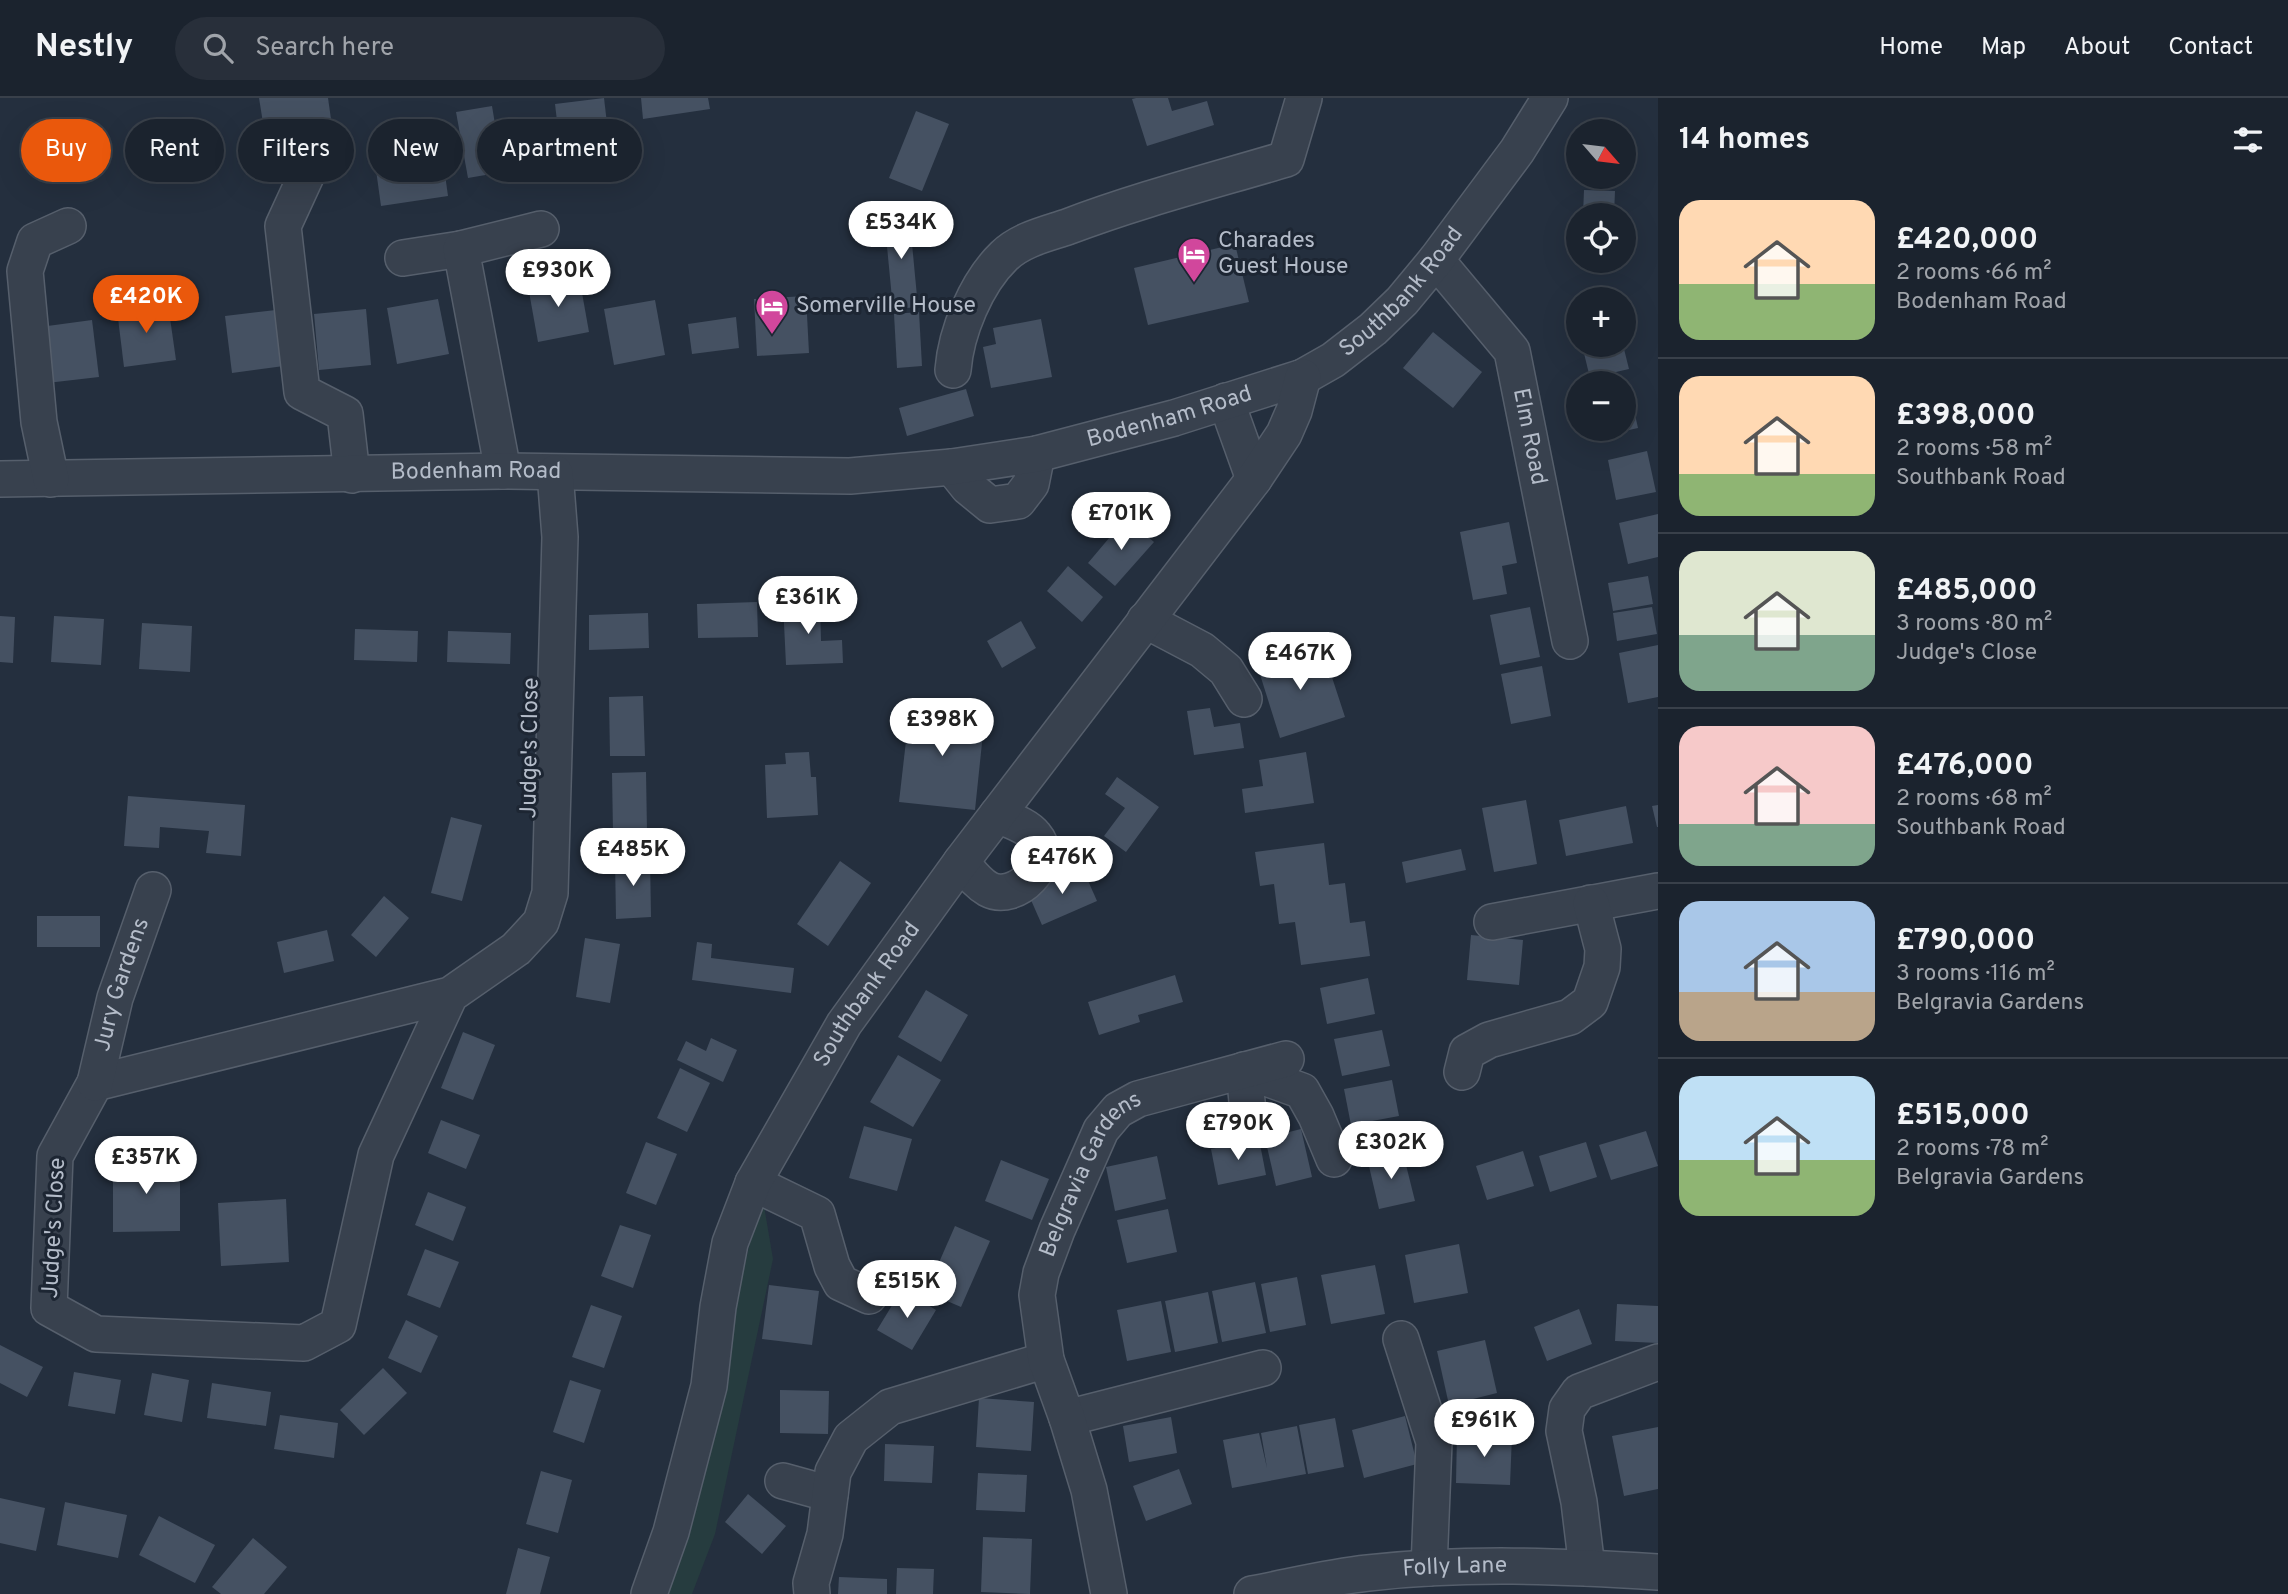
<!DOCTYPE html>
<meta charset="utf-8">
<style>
body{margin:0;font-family:Overpass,sans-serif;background:#282f3a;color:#f1f3f6;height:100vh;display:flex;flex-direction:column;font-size:26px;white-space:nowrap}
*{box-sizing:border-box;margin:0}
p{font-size:23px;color:#a0a4aa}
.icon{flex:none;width:38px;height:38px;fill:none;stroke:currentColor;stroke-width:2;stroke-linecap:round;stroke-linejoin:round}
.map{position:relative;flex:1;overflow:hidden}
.drawer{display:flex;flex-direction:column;background:#1b232e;width:630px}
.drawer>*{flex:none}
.hud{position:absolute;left:21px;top:21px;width:665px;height:63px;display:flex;gap:14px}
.needle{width:46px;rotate:118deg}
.tools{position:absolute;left:1566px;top:21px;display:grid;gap:14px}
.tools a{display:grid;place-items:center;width:70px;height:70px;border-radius:50%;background:#1b232e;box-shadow:0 7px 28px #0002,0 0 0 2px #39404a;font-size:35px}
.price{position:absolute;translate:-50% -60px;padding:0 16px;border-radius:24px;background:#fff;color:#222;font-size:23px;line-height:46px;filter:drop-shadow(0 2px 4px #0008)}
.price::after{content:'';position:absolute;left:50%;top:42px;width:21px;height:16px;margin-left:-10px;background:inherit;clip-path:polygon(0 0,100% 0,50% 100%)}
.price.current{background:#ea580c;color:#fff}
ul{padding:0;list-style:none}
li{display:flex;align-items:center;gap:21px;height:175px;padding:0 21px}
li+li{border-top:2px solid #39404a}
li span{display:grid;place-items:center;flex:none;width:196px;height:140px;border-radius:21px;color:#555}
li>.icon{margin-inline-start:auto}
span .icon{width:84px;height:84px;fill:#fffc;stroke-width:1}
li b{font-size:30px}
h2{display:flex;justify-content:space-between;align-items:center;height:84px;padding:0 21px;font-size:30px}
.chip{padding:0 24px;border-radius:32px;background:#1b232e;box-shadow:0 7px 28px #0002,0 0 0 2px #39404a;font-size:24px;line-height:63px}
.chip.current{background:#ea580c;color:#fff}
header{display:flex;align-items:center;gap:42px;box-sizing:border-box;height:98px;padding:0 35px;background:#1b232e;border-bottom:2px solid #39404a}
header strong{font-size:33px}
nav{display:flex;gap:38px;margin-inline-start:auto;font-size:24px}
.search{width:490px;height:63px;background:#282f3a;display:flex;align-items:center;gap:18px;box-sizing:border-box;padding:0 24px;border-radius:38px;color:#a0a4aa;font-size:26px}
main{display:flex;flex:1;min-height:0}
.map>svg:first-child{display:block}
</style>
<header>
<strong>Nestly</strong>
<div class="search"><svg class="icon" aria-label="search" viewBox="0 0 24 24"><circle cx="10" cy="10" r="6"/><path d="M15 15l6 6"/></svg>Search here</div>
<nav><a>Home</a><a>Map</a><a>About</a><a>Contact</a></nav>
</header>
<main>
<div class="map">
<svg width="1658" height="1496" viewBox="0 0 1658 1496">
<rect width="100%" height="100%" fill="#242f3e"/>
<!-- green -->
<path fill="#263c3f" d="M762,1096L773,1161L715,1436L692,1496H664Z"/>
<!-- building -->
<g fill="#455162">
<path d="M259,0H328L331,21L264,31Z"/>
<path d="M604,0L608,34L559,40L555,6Z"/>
<path d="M641,0H708L710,11L643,21Z"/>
<path d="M1136,0H1168L1172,13L1207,3L1214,27L1147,48L1132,1Z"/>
<path d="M492,8L503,74L468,80L456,14Z"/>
<path d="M916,13L949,26L922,93L889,80Z"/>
<path d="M443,62L448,98L381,108L376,72Z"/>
<path d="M1584,92L1615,93L1614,117H1583Z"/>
<path d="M909,114L918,209L893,211L884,117Z"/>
<path d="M1235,146L1249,204L1148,227L1134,170Z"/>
<path d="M1581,163H1613L1612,171L1581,170Z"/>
<path d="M579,178L589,234L538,244L528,188Z"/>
<path d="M806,198L809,255L757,258L754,201Z"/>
<path d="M438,201L449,256L397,266L387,210Z"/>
<path d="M655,202L665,257L614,267L604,211Z"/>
<path d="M168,206L176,262L124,269L117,212Z"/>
<path d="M366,211L371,267L319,272L314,216Z"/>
<path d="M276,212L284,268L232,275L225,218Z"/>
<path d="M919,214L922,268L897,270L894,216Z"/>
<path d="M736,219L739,250L692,256L688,226Z"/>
<path d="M1041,221L1052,279L991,290L983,249L996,246L993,230Z"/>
<path d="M92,222L99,279L47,285L40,229Z"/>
<path d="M1433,234L1482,274L1453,310L1403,270Z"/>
<path d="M1582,247H1623L1629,271L1590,280Z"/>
<path d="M1629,290L1638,330L1598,339L1597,331H1624V291Z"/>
<path d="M966,291L974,318L907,338L899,310Z"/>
<path d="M1647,353L1656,394L1616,402L1608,362Z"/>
<path d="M1658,416V459L1628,466L1619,425Z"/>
<path d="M1126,420L1154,444L1115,488L1088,465Z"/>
<path d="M1509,424L1517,465L1502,468L1507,496L1473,502L1460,434Z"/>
<path d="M1068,468L1103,499L1082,524L1047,493Z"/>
<path d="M1648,478L1653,506L1613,513L1608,485Z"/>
<path d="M820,503L821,543L842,542L843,565L786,567L783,505Z"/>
<path d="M757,504L758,539L698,540L697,506Z"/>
<path d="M1530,509L1540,559L1500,567L1490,517Z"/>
<path d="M1652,509L1657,536L1617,543L1613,515Z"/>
<path d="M648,515L649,550L589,552V517Z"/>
<path d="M0,518L15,519L13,565L0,564Z"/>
<path d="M54,518L104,521L101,567L51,564Z"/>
<path d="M1021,523L1036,550L1002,570L987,543Z"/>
<path d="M142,525L192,528L190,574L139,571Z"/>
<path d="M355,531L418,533L417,564L354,562Z"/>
<path d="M448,533L511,535L510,566L447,564Z"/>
<path d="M1658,547V599L1628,605L1619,555Z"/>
<path d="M1312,550L1316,564L1326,561L1345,619L1280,640L1257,567Z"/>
<path d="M1542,568L1551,618L1511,626L1501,576Z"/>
<path d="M643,598L645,658H610L609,599Z"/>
<path d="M910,608L985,616L975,712L899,704Z"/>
<path d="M1210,610L1214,629L1240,625L1244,650L1194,657L1187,613Z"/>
<path d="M809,654L811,679H816L818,717L767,720L765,667L786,666L785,655Z"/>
<path d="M1306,654L1314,705L1245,715L1242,691L1263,688L1259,662Z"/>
<path d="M646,674L647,734L613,735L612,675Z"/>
<path d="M1117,679L1159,709L1126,754L1104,738L1125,710L1105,696Z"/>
<path d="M128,698L245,707L241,758L206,755L209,733L160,729L159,750L124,748Z"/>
<path d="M1526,702L1537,766L1494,774L1482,710Z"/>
<path d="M1658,707V729H1657L1652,708Z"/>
<path d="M1626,708L1633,745L1566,758L1559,722Z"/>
<path d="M451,719L482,727L462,803L431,795Z"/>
<path d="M1324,745L1329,787L1345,785L1350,825L1365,823L1370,858L1301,867L1295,824L1279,826L1274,786L1260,788L1255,754Z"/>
<path d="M1461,751L1466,772L1406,785L1402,764Z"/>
<path d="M650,760L651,819L616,821L615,761Z"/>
<path d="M840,763L871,785L828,848L797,826Z"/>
<path d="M1082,769L1097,803L1042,827L1027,793Z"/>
<path d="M384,798L409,820L376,859L351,837Z"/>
<rect x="37" y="818" width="63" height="31"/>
<path d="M327,832L334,863L284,875L277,844Z"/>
<path d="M1471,837L1523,842L1519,887L1467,882Z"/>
<path d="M585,840L620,846L610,905L576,899Z"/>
<path d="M697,844L712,846L711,860L794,870L791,895L692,882Z"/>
<path d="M1175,877L1183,904L1138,917L1140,924L1099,937L1088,904Z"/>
<path d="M1368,880L1375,916L1327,926L1320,890Z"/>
<path d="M926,892L968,917L941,964L898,939Z"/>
<path d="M1382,932L1390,968L1342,978L1334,941Z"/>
<path d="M463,934L495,947L473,1002L441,990Z"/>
<path d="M711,940L737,952L723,984L677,962L686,943L706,953Z"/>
<path d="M898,957L941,982L913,1029L870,1004Z"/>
<path d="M680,970L710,985L687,1034L657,1020Z"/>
<path d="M1392,982L1399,1018L1351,1027L1344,991Z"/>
<path d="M441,1022L480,1037L466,1071L428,1055Z"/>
<path d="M864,1028L912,1041L897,1093L849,1080Z"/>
<path d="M1301,1031L1312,1079L1276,1088L1265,1040Z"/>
<path d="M1646,1033L1658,1068L1611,1082L1599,1047Z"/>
<path d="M1259,1041L1266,1077L1218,1087L1211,1051Z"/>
<path d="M646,1044L677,1056L656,1107L626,1095Z"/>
<path d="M1586,1044L1597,1079L1550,1094L1539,1058Z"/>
<path d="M1523,1053L1534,1088L1487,1102L1476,1068Z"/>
<path d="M1403,1055L1415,1103L1379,1111L1368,1064Z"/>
<path d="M1157,1058L1166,1101L1115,1113L1106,1069Z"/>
<path d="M113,1062H180V1133L113,1134Z"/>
<path d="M1001,1062L1049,1081L1032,1122L985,1103Z"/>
<path d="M428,1094L466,1109L453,1143L415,1127Z"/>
<path d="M286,1101L289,1164L221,1168L218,1105Z"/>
<path d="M1168,1111L1177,1154L1127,1165L1117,1122Z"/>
<path d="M620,1127L651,1137L633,1190L601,1178Z"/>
<path d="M955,1128L990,1143L961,1209L926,1194Z"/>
<path d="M1459,1146L1468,1195L1414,1205L1405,1157Z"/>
<path d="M425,1151L459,1164L440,1210L407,1197Z"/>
<path d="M1375,1167L1385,1216L1331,1226L1321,1177Z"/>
<path d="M1297,1179L1306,1227L1270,1234L1261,1186Z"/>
<path d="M1255,1184L1266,1235L1222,1244L1212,1193Z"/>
<path d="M769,1187L819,1193L812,1247L762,1241Z"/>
<path d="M902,1191L936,1212L912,1252L877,1232Z"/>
<path d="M1208,1194L1218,1245L1175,1254L1165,1203Z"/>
<path d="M1161,1203L1171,1254L1127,1263L1117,1212Z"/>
<path d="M1617,1206L1658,1208V1245L1615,1243Z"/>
<path d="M591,1207L622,1218L604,1270L572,1259Z"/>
<path d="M1579,1211L1592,1246L1547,1263L1534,1229Z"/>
<path d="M406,1222L438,1238L421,1275L388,1260Z"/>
<path d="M1485,1242L1497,1295L1449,1307L1437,1253Z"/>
<path d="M0,1247L43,1269L27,1299L0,1285Z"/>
<path d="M383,1270L407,1295L364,1337L340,1312Z"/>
<path d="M74,1274L121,1282L115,1316L68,1308Z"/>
<path d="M152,1275L189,1282L182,1324L144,1317Z"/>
<path d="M570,1282L601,1292L584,1345L553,1334Z"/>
<path d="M212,1285L271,1294L266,1328L207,1320Z"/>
<path d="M780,1292L829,1293L828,1336L780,1335Z"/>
<path d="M979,1300L1034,1304L1031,1353L976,1349Z"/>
<path d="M280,1317L338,1325L334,1360L274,1351Z"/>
<path d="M1405,1318L1417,1366L1364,1380L1352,1332Z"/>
<path d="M1171,1319L1177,1355L1129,1364L1123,1328Z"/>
<path d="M1335,1320L1344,1369L1308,1376L1299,1327Z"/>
<path d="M1297,1328L1306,1376L1232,1390L1223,1342L1259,1335L1267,1370L1261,1335Z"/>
<path d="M1658,1329V1391L1624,1398L1612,1338Z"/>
<path d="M1457,1335L1512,1337L1510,1387L1456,1385Z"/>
<path d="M885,1346L934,1348L932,1385L884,1383Z"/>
<path d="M1179,1371L1192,1406L1146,1423L1133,1388Z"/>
<path d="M541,1373L572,1382L558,1435L526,1426Z"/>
<path d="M978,1375L1027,1377L1025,1414L976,1412Z"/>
<path d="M748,1396L786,1428L762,1456L725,1424Z"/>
<path d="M0,1400L45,1410L36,1453L0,1445Z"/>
<path d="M65,1404L127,1417L118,1460L57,1447Z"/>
<path d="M159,1418L215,1447L195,1485L139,1457Z"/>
<path d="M983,1439L1032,1441L1030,1496L981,1494Z"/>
<path d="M253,1440L287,1469L264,1496H221L212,1489Z"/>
<path d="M518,1450L550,1459L540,1496H506Z"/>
<path d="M897,1470L934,1471L933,1496H896Z"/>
<path d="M839,1479L887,1481V1496H838Z"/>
</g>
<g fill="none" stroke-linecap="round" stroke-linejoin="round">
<defs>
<g id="minor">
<path d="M312,65L283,128L302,294L345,316L352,377"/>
<path d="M403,160L461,151"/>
<path id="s1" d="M1436,162L1512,253L1570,543"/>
<path d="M953,272C956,234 976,185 1004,158C1020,142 1046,136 1067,129C1138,102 1212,83 1286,61L1304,0"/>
<path d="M1226,303L1254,381"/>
<path d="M952,369L968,389L990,407L1018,403L1031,386L1037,356"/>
<path d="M503,373L461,151L541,131"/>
<path id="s2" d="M0,381L503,373L850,378L952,369L1037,356L1174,320L1303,279L1333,262L1373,231L1402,203L1436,162L1517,53L1550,0"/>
<path d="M51,381L39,324L25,173L35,143L68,128"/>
<path d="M1145,522L1202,552L1226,572L1244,601"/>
<path d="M961,764C969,773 977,785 988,791C1016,806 1057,764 1035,738C1027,727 1009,722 997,717"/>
<path d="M1492,824L1658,793"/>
<path d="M450,897L95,985L55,1058L49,1210L96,1236L304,1245L338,1227L376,1057L450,897L516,851L541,824L550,795L560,439L555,375"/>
<path d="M1462,974L1467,954L1489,942L1570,919L1590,904L1602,869L1603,851L1591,805"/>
<path id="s3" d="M95,985L115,900L153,792"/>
<path d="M1248,1014L1244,972L1302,993L1316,1018L1334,1061"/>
<path d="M753,1085L817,1116L832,1168L841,1185L869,1198"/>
<path d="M1401,1241L1434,1344L1429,1470"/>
<path d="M1067,1320L1263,1270"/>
<path d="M783,1383L830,1396"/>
<path d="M1587,1470L1579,1404L1564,1333L1567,1311L1579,1294L1658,1264"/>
<path id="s4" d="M649,1496L671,1434L709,1288L718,1209L730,1145L753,1085L844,926L961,764L1254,381L1284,336L1294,313L1303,279"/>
<path d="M812,1496L811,1485L825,1436L833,1374L851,1340L890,1309L1046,1262"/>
<path id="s5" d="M1109,1496L1089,1392L1067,1320L1046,1262L1037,1197L1041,1175L1057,1132L1101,1032L1118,1012L1138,1001L1286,961"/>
<path id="s6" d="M1252,1496C1290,1489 1329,1479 1368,1475C1465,1464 1561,1468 1658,1474"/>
</g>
</defs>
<!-- minor casing -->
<use href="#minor" stroke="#565f6c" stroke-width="38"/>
<!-- minor -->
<use href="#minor" stroke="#38414e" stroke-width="35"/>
</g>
<!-- icons -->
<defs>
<symbol id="hotel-pin" viewBox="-11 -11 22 30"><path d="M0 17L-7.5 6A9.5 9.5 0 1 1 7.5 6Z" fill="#d1479c" stroke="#1d2633"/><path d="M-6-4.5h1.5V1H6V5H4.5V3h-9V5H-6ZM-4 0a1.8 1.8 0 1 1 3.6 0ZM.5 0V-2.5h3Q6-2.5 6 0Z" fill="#fff"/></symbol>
</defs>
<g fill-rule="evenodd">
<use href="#hotel-pin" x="1175" y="137" width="38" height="52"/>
<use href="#hotel-pin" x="753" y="189" width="38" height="52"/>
</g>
<g text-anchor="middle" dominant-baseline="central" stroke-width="6" stroke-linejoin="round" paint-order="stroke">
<!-- poi labels -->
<g font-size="23" fill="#b4bcc9" stroke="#1d2633" text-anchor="start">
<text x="1218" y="143">Charades<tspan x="1218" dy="26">Guest House</tspan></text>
<text x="796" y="208">Somerville House</text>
</g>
<!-- street labels -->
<g font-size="23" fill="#b4bcc9" stroke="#1d2633">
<text stroke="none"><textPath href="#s2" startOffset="1447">Southbank Road</textPath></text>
<text stroke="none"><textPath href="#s2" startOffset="1176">Bodenham Road</textPath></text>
<text stroke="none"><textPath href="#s1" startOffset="206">Elm Road</textPath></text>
<text stroke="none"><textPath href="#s2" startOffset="476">Bodenham Road</textPath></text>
<text transform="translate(531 650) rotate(-89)">Judge's Close</text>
<text stroke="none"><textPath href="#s3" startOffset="102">Jury Gardens</textPath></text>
<text stroke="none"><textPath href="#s4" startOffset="646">Southbank Road</textPath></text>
<text stroke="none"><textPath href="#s5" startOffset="443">Belgravia Gardens</textPath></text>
<text transform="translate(55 1130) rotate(-87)">Judge's Close</text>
<text stroke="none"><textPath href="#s6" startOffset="205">Folly Lane</textPath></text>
</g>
</g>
</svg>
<div class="tools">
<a><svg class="needle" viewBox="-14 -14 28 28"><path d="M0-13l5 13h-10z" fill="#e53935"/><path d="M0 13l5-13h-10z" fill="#a0a4aa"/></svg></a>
<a><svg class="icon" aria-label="locate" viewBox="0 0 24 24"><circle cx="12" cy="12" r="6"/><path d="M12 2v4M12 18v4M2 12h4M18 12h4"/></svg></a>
<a>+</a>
<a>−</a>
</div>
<b class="price" style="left:901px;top:163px">£534K</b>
<b class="price" style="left:558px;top:211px">£930K</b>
<b class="price current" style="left:146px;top:237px">£420K</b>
<b class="price" style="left:1121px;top:454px">£701K</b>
<b class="price" style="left:808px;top:538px">£361K</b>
<b class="price" style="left:1300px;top:594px">£467K</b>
<b class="price" style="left:942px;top:660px">£398K</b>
<b class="price" style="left:633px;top:790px">£485K</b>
<b class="price" style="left:1062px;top:798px">£476K</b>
<b class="price" style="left:1238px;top:1064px">£790K</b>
<b class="price" style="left:1391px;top:1083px">£302K</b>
<b class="price" style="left:146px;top:1098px">£357K</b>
<b class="price" style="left:907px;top:1222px">£515K</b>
<b class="price" style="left:1484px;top:1361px">£961K</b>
<div class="hud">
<a class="chip current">Buy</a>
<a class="chip">Rent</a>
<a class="chip">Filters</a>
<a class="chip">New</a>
<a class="chip">Apartment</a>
</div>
</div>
<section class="drawer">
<h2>14 homes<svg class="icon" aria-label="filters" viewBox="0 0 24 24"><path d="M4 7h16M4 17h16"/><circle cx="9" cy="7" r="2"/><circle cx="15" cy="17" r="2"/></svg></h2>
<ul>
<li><span style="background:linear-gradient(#ffd9b3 60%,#8fb573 0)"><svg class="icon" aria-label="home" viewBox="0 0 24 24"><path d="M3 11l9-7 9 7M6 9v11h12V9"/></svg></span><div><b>£420,000</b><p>2 rooms · 66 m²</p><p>Bodenham Road</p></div></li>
<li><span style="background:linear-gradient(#ffd9b3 70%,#8fb573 0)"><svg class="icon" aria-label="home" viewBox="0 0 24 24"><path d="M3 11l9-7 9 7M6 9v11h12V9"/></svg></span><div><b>£398,000</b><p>2 rooms · 58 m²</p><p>Southbank Road</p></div></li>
<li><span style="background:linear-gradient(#dfe7d0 60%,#7fa58c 0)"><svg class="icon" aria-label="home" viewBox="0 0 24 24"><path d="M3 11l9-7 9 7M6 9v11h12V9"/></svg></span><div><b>£485,000</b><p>3 rooms · 80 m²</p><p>Judge's Close</p></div></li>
<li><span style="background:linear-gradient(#f6c9c9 70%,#7fa58c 0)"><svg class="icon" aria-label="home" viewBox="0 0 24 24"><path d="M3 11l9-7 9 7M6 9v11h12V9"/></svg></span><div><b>£476,000</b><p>2 rooms · 68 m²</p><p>Southbank Road</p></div></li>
<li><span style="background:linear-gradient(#a9c7e8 65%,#b9a48a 0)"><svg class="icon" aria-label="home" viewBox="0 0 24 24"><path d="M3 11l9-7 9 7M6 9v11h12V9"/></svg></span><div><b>£790,000</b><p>3 rooms · 116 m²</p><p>Belgravia Gardens</p></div></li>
<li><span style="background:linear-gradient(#bfe0f5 60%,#8fb573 0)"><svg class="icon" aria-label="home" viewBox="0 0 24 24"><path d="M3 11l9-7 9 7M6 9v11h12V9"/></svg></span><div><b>£515,000</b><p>2 rooms · 78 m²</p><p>Belgravia Gardens</p></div></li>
</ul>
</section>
</main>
